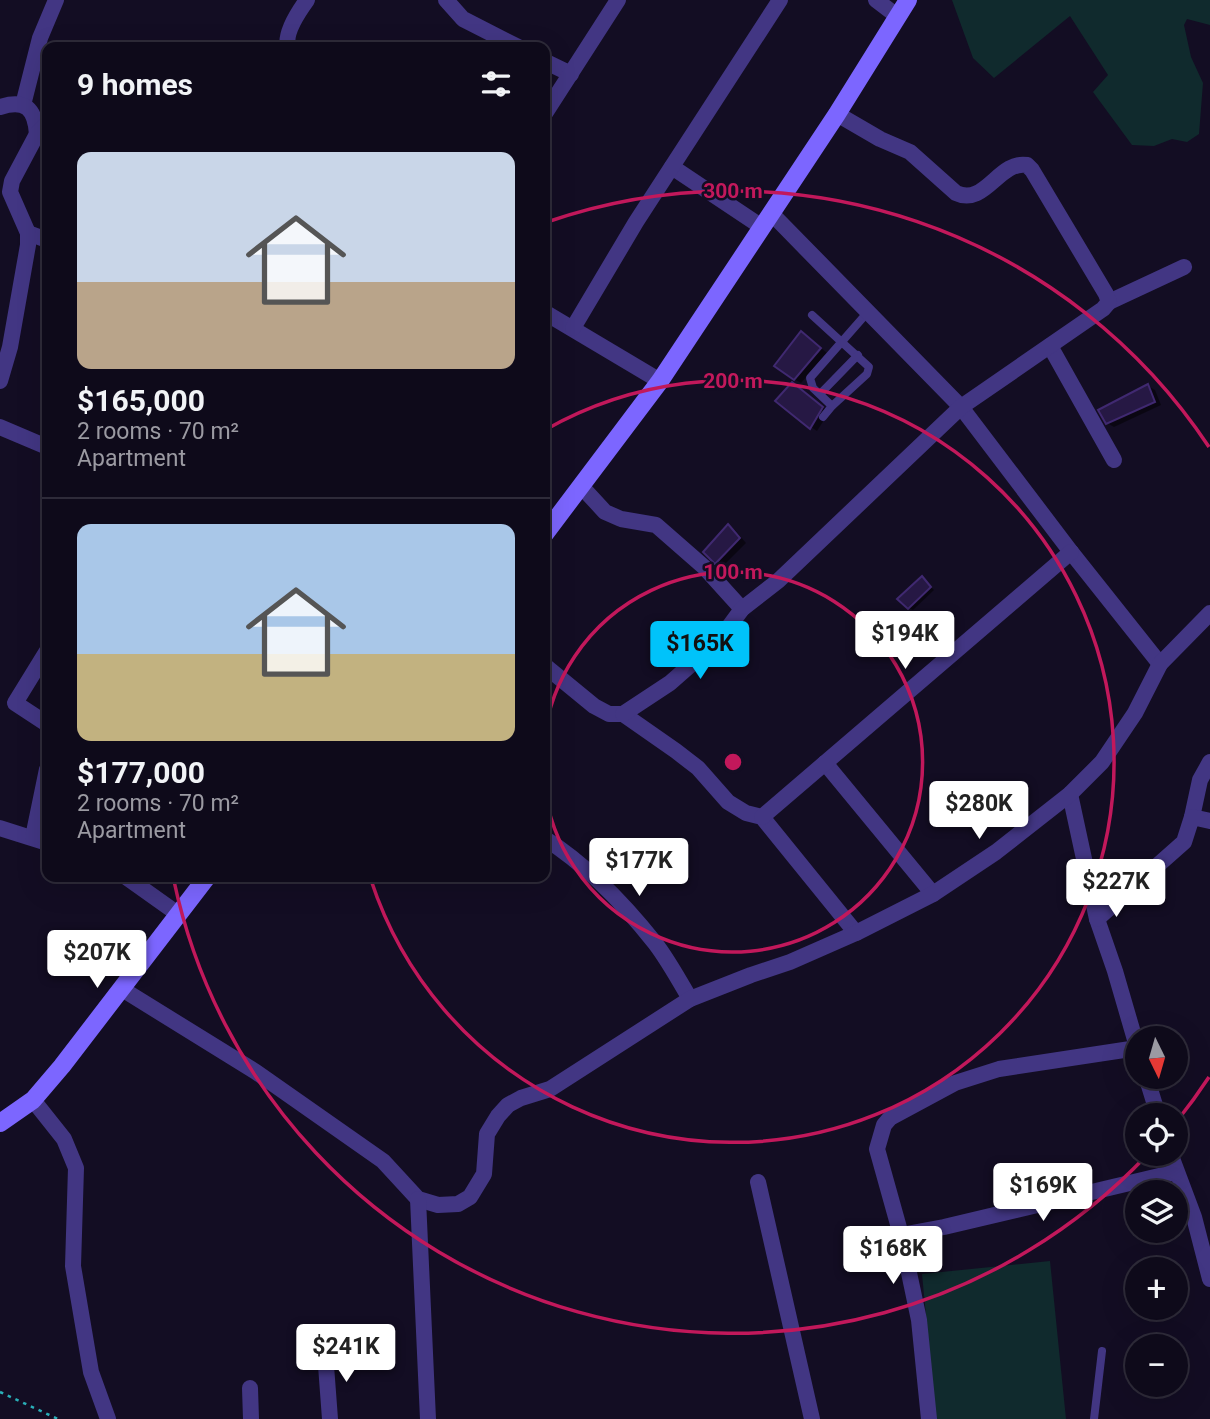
<!DOCTYPE html>
<meta charset="utf-8">
<style>
body{margin:0;font-family:Roboto,sans-serif;background:#1c1827;color:#f1f3f6;height:100vh;display:flex;flex-direction:column;font-size:26px;white-space:nowrap}
*{box-sizing:border-box;margin:0}
p{font-size:23px;color:#9b9aa2}
.icon{flex:none;width:38px;height:38px;fill:none;stroke:currentColor;stroke-width:2;stroke-linecap:round;stroke-linejoin:round}
.map{position:relative;flex:1;overflow:hidden}
.details{position:absolute;left:42px;top:42px;width:508px;height:840px;display:flex;flex-direction:column;background:#0e0a1a;border-radius:14px;box-shadow:0 7px 28px #0002,0 0 0 2px #2e2b39}
.details>*{flex:none}
.needle{width:46px;rotate:175deg}
.controls{position:absolute;left:1125px;top:1026px;display:grid;gap:14px}
.controls a{display:grid;place-items:center;width:63px;height:63px;border-radius:50%;background:#0e0a1a;box-shadow:0 7px 28px #0002,0 0 0 2px #2e2b39;font-size:35px}
.price{position:absolute;translate:-50% -60px;padding:0 16px;border-radius:7px;background:#fff;color:#222;font-size:23px;line-height:46px;filter:drop-shadow(0 2px 4px #0008)}
.price::after{content:'';position:absolute;left:50%;top:42px;width:21px;height:16px;margin-left:-10px;background:inherit;clip-path:polygon(0 0,100% 0,50% 100%)}
.price.current{background:#00c3fa;color:#111}
ul{padding:0;list-style:none}
li{display:grid;align-content:center;gap:14px;height:371px;padding:0 35px}
li+li{border-top:2px solid #2e2b39}
li span{display:grid;place-items:center;height:217px;border-radius:14px;color:#555}
li>.icon{margin-inline-start:auto}
span .icon{width:126px;height:126px;fill:#fffc;stroke-width:1}
li b{font-size:30px}
h2{display:flex;justify-content:space-between;align-items:center;height:84px;padding:0 35px;font-size:30px}
.map>svg:first-child{display:block}
</style>
<div class="map">
<svg width="1210" height="1419" viewBox="0 0 1210 1419">
<rect width="100%" height="100%" fill="#130d23"/>
<!-- green -->
<g fill="#102a2d">
<path d="M952,0H1210V25L1187,19L1184,25L1191,57L1203,83L1199,134L1187,142L1172,139L1154,146L1132,145L1093,92L1108,75L1070,16L994,78L973,58Z"/>
<path d="M1050,1261L1066,1419H936L922,1274Z"/>
</g>
<!-- shadow -->
<g fill="#0007">
<path d="M808,337L827,353L801,383L794,379Z"/>
<path d="M1148,386L1155,390L1161,405L1114,427L1107,423Z"/>
<path d="M799,388L829,412L817,431L811,427Z"/>
<path d="M729,526L735,530L746,543L723,566L716,562Z"/>
<path d="M922,578L934,590L913,610L909,608Z"/>
</g>
<!-- building -->
<g fill="#261844" stroke="#402971" stroke-width="2">
<path d="M801,331L821,348L794,380L774,366Z"/>
<path d="M792,382L823,407L810,429L775,401Z"/>
<path d="M1148,384L1155,402L1106,424L1098,410Z"/>
<path d="M728,524L740,538L715,564L703,552Z"/>
<path d="M922,576L931,587L908,609L897,599Z"/>
</g>
<g fill="none" stroke-linecap="round" stroke-linejoin="round">
<!-- path -->
<path stroke="#2aafb8" stroke-width="2.5" stroke-dasharray="3.5 5" stroke-linecap="butt" d="M0,1392L58,1419"/>
<!-- lane -->
<g stroke="#423683" stroke-width="8">
<path d="M812,315L869,367L867,374L832,406L823,417"/>
<path d="M820,394L858,355"/>
<path d="M832,406L813,388L810,378L867,313"/>
<path d="M1094,1419L1102,1351"/>
</g>
<!-- street -->
<g stroke="#423683" stroke-width="16">
<path d="M446,0L463,19L518,47"/>
<path d="M876,0L897,16"/>
<path d="M288,47C284,33 299,11 307,0"/>
<path d="M544,61L571,74"/>
<path d="M23,105L40,38L56,0"/>
<path d="M0,107C26,99 35,109 37,134"/>
<path d="M544,115L618,0"/>
<path d="M672,167L762,227"/>
<path d="M772,214L961,407L1071,552L1160,664"/>
<path d="M28,233L47,240"/>
<path d="M1109,302L1184,267"/>
<path d="M544,312L660,381"/>
<path d="M573,328L636,222L780,0"/>
<path d="M1050,346L1114,460"/>
<path d="M0,381L10,347L28,245V233L10,192L12,181L37,134L47,124"/>
<path d="M0,427L47,447"/>
<path d="M581,486L605,512L621,519L656,525L704,567L742,609"/>
<path d="M47,651L15,703L47,724"/>
<path d="M544,665L594,706L609,714H623L676,751L698,768L728,802L746,813L762,817L856,933"/>
<path d="M623,714L670,683L695,661L728,628L742,609L778,581L961,407L1103,309L1109,302L1106,294L1032,170L1027,165C999,160 985,207 956,193L910,152L880,139L837,114"/>
<path d="M825,763L933,894"/>
<path d="M1070,794L1097,919L1115,971L1138,1050"/>
<path d="M762,817L1071,552"/>
<path d="M1192,817L1200,780L1210,762"/>
<path d="M0,828L47,843"/>
<path d="M33,837L47,769"/>
<path d="M544,838C587,865 624,904 655,943C668,960 679,980 690,999"/>
<path d="M126,877L178,914"/>
<path d="M1097,919L1184,842L1192,817L1210,821"/>
<path d="M122,989L256,1072L383,1161L418,1199L438,1205L458,1204L470,1197L484,1174L487,1134L498,1116L508,1105L521,1098L550,1089L690,999L751,975L790,962L856,933L933,894L996,852L1070,794L1102,762L1135,713L1160,664L1210,613"/>
<path d="M1146,1076L1158,1115"/>
<path d="M33,1100L64,1139L76,1168L73,1266L91,1372L108,1419"/>
<path d="M1170,1153L1194,1217L1210,1279"/>
<path d="M758,1182L812,1419"/>
<path d="M418,1199L428,1419"/>
<path d="M901,1235L944,1227L1176,1172"/>
<path d="M325,1352L330,1419"/>
<path d="M250,1388L251,1419"/>
<path d="M929,1419L919,1320L901,1235L877,1149L884,1125L890,1118L955,1083L999,1069L1137,1048"/>
</g>
<!-- secondary -->
<g stroke="#7c66ff" stroke-width="18">
<path d="M544,535L660,381L837,114L908,0"/>
<path d="M0,1123L33,1100L62,1066L207,877"/>
</g>
</g>
<!-- distance rings -->
<g fill="none" stroke="#c2185b" stroke-width="3.5">
<path d="M544 739A190 190 0 1 1 544 785"/>
<path d="M545 430A381 381 0 1 1 371 880"/>
<path d="M1209 1077A571 571 0 0 1 1177 1121M1147 1155A571 571 0 0 1 174 881M547 222A571 571 0 0 1 1209 447"/>
</g>
<circle cx="733" cy="762" r="10" fill="#c2185b" stroke="#130d23" stroke-width="3.5"/>
<g font-size="21" text-anchor="middle" font-weight="bold" fill="#c2185b" stroke="#130d23" stroke-width="5" stroke-linejoin="round" paint-order="stroke">
<text x="733" y="198">300 m</text>
<text x="733" y="388">200 m</text>
<text x="733" y="579">100 m</text>
</g>
</svg>
<div class="controls">
<a><svg class="needle" viewBox="-14 -14 28 28"><path d="M0-13l5 13h-10z" fill="#e53935"/><path d="M0 13l5-13h-10z" fill="#9b9aa2"/></svg></a>
<a><svg class="icon" aria-label="locate" viewBox="0 0 24 24"><circle cx="12" cy="12" r="6"/><path d="M12 2v4M12 18v4M2 12h4M18 12h4"/></svg></a>
<a><svg class="icon" aria-label="layers" viewBox="0 0 24 24"><path d="M12 4l9 5-9 5-9-5zM3 14l9 5 9-5"/></svg></a>
<a>+</a>
<a>−</a>
</div>
<b class="price" style="left:905px;top:671px">$194K</b>
<b class="price current" style="left:700px;top:681px">$165K</b>
<b class="price" style="left:979px;top:841px">$280K</b>
<b class="price" style="left:639px;top:898px">$177K</b>
<b class="price" style="left:1116px;top:919px">$227K</b>
<b class="price" style="left:97px;top:990px">$207K</b>
<b class="price" style="left:1043px;top:1223px">$169K</b>
<b class="price" style="left:893px;top:1286px">$168K</b>
<b class="price" style="left:346px;top:1384px">$241K</b>
<section class="details">
<h2>9 homes<svg class="icon" aria-label="filters" viewBox="0 0 24 24"><path d="M4 7h16M4 17h16"/><circle cx="9" cy="7" r="2"/><circle cx="15" cy="17" r="2"/></svg></h2>
<ul>
<li><span style="background:linear-gradient(#c9d6e8 60%,#b9a48a 0)"><svg class="icon" aria-label="home" viewBox="0 0 24 24"><path d="M3 11l9-7 9 7M6 9v11h12V9"/></svg></span><div><b>$165,000</b><p>2 rooms · 70 m²</p><p>Apartment</p></div></li>
<li><span style="background:linear-gradient(#a9c7e8 60%,#c2b280 0)"><svg class="icon" aria-label="home" viewBox="0 0 24 24"><path d="M3 11l9-7 9 7M6 9v11h12V9"/></svg></span><div><b>$177,000</b><p>2 rooms · 70 m²</p><p>Apartment</p></div></li>
</ul>
</section>
</div>
